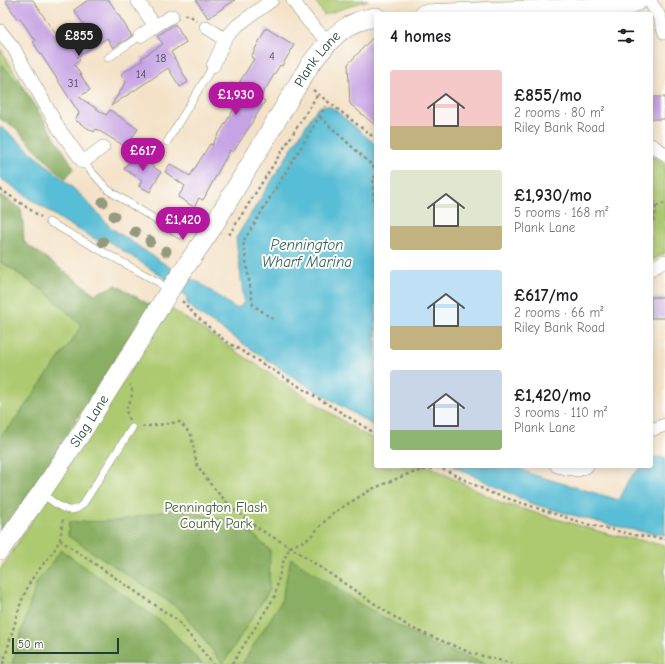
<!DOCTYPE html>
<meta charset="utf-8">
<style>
body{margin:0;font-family:"Comic Neue",sans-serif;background:#f6f6f6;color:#202124;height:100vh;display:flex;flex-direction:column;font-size:15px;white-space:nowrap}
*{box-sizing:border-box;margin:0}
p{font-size:13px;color:#757577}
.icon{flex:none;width:22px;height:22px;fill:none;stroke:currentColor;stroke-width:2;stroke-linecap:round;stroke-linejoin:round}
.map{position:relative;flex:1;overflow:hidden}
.drawer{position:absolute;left:374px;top:12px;width:279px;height:456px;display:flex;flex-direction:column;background:#fff;border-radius:4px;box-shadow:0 2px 10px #0003}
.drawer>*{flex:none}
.scale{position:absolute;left:12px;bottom:10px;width:107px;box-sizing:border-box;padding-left:4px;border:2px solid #1f3d34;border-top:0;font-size:11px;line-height:14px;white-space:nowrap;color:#1f3d34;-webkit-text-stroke:3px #fdfcf7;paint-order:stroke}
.price{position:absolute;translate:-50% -34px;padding:0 9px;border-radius:14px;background:#b5179e;color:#fff;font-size:13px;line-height:26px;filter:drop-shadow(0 1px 2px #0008)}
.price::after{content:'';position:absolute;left:50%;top:24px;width:12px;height:9px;margin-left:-6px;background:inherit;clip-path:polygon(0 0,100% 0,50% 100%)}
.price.selected{background:#222;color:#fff}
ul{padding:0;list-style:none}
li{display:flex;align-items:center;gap:12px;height:100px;padding:0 16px}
li span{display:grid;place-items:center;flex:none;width:112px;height:80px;border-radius:4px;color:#555}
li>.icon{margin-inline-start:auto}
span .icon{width:48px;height:48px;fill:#fffc;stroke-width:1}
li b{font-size:17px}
h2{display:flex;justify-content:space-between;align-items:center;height:48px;padding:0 16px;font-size:17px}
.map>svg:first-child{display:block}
</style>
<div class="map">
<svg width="665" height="664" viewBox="0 0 665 664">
<rect width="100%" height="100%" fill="#fdfcf7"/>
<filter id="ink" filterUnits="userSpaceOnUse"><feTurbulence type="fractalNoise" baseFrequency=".025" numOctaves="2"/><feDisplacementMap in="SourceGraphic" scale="8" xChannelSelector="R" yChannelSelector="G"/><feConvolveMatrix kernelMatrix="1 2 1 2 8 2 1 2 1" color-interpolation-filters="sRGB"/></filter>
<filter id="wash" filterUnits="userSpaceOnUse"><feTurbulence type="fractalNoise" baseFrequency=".012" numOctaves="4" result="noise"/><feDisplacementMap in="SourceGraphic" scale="16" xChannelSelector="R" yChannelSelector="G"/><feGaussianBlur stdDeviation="0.9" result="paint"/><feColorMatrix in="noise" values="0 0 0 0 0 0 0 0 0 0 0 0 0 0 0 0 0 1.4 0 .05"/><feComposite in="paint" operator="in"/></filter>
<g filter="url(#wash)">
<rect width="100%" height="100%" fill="#f4e2c8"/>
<!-- green -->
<g fill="#aeca71" stroke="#668452">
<path d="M315,0H368L324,15Z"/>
<path d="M0,48L25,90L0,63Z"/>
<path d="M651,155L665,164V253L651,261Z"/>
<path d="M0,261L47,293L83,326L12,424L0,436Z"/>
<path d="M171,309L360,432L376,440V466H428L502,503L608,534L665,545V664H0V570Z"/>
</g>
<!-- forest -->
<g fill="#8aae63" stroke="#54764c">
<path d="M0,63L25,90L74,168L65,179L13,126L0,119Z"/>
<path d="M0,194L21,209L23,223L24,242L95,294L116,285L150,305L0,539V436L12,424L82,326L47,293L0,261Z"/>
<path d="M176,509L240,523L270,550L269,591L223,664L180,609L68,536L69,522L115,521Z"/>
<path d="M61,550L167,626L202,664H12L36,584Z"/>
<path d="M291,558L362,605L431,644L486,664H242L281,602Z"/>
</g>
<!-- water -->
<g fill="#58bdd6" stroke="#3c7d85">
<path d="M321,106H329L334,109L376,145V373L374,379L376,385V427L290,375L199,314L187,304V296L166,282V279L104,238L97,240L65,222L0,178V127L5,130L64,180L84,198L111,228L175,271L200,283L235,308L240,307L244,302L236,238L315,111Z"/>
<path d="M652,457H665V535L621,528L565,513L530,503L453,466H516L531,474L619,500L631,477L642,466H651Z"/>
</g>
<g id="blocks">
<!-- building -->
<g fill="#c6a3e4">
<path d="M5,0H33L60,41L84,25L74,10L88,0H109L132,36L113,48L107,38L77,57L80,60L74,64L90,90L79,97L106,115L110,110L138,129L126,147L96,129L94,132L75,120L79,113L33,42L35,41L20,18L18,20Z"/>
<path d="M196,0H235L208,18Z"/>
<path d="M175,24L186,42L171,52L188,82L180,87L168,68L111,106L126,82L121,74L143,60L141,58L163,44L157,36Z"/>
<path d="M266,28L294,45L282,66L280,65L260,98L265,101L248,129L233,152L230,150L203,200L199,198L194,207L178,197L185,186L165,172L170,164L190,176L210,144L212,145L234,109L221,101L232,83L237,86L254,59L251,57Z"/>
<path d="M376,34V126L350,104L348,64Z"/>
<rect x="651" y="97" width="14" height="22"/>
<path d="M134,154L161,172L150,192L139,186L142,180L124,169Z"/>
<path d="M651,297H664L665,318H651Z"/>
</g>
</g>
</g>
<g filter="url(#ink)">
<use href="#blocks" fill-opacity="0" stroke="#8a907e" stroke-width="1"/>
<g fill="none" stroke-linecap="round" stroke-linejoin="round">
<defs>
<g id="lane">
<path d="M108,58L140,36"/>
<path d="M167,142L213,66"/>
<path d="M83,162L108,190L180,235"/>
<path d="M49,222L158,282L168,290"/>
<path d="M41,493C55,502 68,519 83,504L132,428"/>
</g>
<g id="street">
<path d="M137,0L155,26L172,16"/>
<path d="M293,0C303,16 314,29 328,41"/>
<path d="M649,0L658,14L665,33"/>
<path d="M206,27L225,39"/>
<path d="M0,31L13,47L59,129L83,162L103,147"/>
<path d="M140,36L155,26"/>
<path d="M213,66L225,39L238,25L272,0"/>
<path d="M651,145L665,154"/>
<path d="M651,269L665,261"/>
<path d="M651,430L665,425"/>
<path d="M557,466L578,470L587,466"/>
</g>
<g id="secondary">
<path d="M424,14L611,7L626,6L639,0"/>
<path id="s1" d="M0,550L41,493L82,432L144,333L171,288L210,231L309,66C328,42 343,21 376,17"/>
</g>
</defs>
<!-- lane casing -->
<use href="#lane" stroke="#8a907e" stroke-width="8"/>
<!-- street casing -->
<use href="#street" stroke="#8a907e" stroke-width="14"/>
<!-- secondary casing -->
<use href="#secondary" stroke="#8a907e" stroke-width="20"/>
<!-- path -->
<g stroke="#8a907e" stroke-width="2.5" stroke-dasharray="3 3" stroke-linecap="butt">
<path d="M185,15H189L196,20"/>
<path d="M313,90L376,139"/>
<path d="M320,117L376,169"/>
<path d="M376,176L373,178L374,204L376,215"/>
<path d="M0,189L41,217"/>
<path d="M651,195C657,204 657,215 651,225"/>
<path d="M656,206L665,203"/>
<path d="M229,235L318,94"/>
<path d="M182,301L195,315L224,340L376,434"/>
<path d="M273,319L253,305L243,242L326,106"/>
<path d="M129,420L126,410C130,401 135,393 130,385"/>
<path d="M142,427L180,422L191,435L197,465L212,486L232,508L259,529L290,547L411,628L471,653L514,664"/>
<path d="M437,466L491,493L586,524L635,535L665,539"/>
<path d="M60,540L177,620L213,664"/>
<path d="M3,664L21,602L31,580L55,549L60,540L63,519"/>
<path d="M232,664L275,596L280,573L284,559L290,547L308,539L333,513L372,489L408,474L437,467"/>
</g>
<!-- lane -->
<use href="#lane" stroke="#fff" stroke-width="7"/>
<!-- street -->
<use href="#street" stroke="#fff" stroke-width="13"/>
<!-- secondary -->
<use href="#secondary" stroke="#fff" stroke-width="19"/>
</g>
<!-- trees -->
<g fill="#939a7f">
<circle cx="103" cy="202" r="5.5"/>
<circle cx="114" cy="216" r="5.5"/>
<circle cx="135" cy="232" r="5.5"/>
<circle cx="150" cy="241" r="5.5"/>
<circle cx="103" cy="242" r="5.5"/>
<circle cx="166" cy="251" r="5.5"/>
</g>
</g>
<g text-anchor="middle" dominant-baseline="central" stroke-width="4" stroke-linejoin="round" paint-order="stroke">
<!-- number labels -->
<g font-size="12" fill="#495660">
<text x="272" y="56">4</text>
<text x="161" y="58">18</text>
<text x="141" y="74">14</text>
<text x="73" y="83">31</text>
</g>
<!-- street labels -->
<g font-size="14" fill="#1f3d34" stroke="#fdfcf7">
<text stroke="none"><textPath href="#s1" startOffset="585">Plank Lane</textPath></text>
<text stroke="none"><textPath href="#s1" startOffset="157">Slag Lane</textPath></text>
</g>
<!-- park labels -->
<g font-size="14" fill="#436043" stroke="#fdfcf7">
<text x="216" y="507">Pennington Flash<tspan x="216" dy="16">County Park</tspan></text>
</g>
<!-- water labels -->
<g font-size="15" font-style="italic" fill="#306365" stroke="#fdfcf7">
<text x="307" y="245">Pennington<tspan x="307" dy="17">Wharf Marina</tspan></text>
</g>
</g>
</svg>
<div class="scale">50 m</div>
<b class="price selected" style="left:79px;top:57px">£855</b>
<b class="price" style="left:236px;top:116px">£1,930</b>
<b class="price" style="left:143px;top:172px">£617</b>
<b class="price" style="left:183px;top:241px">£1,420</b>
<section class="drawer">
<h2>4 homes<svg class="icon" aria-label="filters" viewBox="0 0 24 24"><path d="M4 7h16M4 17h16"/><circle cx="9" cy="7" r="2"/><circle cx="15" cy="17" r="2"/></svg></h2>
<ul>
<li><span style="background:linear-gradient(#f6c9c9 70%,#c2b280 0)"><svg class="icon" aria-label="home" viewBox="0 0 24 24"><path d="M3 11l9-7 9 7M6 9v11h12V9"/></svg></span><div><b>£855/mo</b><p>2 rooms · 80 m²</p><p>Riley Bank Road</p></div></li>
<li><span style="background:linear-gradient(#dfe7d0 70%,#c2b280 0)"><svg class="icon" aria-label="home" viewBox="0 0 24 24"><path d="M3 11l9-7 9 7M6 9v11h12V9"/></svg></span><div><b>£1,930/mo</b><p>5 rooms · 168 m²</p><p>Plank Lane</p></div></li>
<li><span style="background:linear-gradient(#bfe0f5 70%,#c2b280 0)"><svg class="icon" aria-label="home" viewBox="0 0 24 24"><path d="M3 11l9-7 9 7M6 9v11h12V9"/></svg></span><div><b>£617/mo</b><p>2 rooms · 66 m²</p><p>Riley Bank Road</p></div></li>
<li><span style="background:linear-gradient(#c9d6e8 75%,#8fb573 0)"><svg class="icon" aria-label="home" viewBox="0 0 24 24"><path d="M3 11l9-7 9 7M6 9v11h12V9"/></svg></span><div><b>£1,420/mo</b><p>3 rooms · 110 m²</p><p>Plank Lane</p></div></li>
</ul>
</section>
</div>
